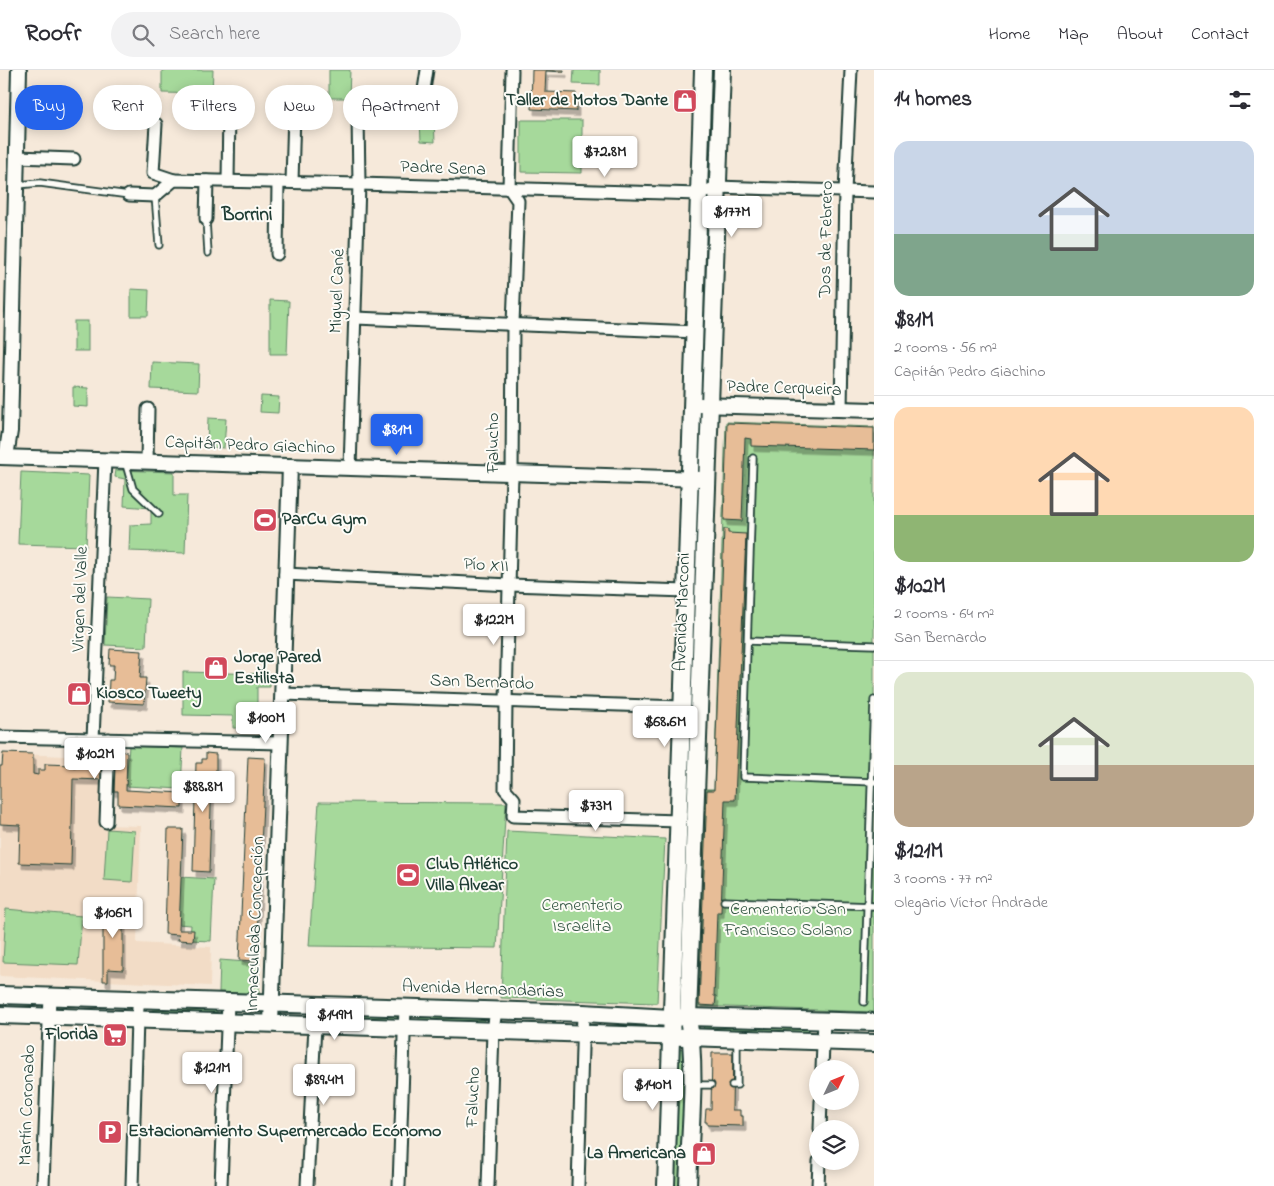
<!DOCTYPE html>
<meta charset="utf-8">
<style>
body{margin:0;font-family:"Indie Flower",sans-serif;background:#f2f2f3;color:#2b2b33;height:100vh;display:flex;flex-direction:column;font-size:19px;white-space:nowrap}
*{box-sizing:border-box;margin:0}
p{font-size:16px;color:#7c7c81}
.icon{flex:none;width:28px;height:28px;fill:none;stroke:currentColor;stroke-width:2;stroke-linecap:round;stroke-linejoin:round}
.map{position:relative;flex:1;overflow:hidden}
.drawer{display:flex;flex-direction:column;background:#fff;width:400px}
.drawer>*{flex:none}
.banner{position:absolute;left:15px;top:15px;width:475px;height:45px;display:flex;gap:10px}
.needle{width:32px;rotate:47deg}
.buttons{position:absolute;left:809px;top:990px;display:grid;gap:10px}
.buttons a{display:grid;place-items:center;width:50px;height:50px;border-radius:50%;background:#fff;box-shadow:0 2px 12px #0003;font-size:25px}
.price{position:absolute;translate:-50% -42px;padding:0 11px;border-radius:5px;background:#fff;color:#222;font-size:16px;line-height:32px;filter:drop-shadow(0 1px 2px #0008)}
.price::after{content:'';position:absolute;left:50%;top:30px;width:15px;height:11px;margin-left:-8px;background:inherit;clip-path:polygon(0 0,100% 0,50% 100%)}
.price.selected{background:#2563eb;color:#fff}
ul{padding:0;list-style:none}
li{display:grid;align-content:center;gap:10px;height:265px;padding:0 20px}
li+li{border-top:1px solid #e1e1e2}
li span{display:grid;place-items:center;height:155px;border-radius:15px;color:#555}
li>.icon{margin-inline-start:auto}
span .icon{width:90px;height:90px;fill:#fffc;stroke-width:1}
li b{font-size:21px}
h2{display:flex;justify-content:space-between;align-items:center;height:60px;padding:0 20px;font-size:21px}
.chip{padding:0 18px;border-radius:22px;background:#fff;box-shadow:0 2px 12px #0003;font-size:18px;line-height:45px}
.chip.selected{background:#2563eb;color:#fff}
header{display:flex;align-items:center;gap:30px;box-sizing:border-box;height:70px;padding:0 25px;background:#fff;border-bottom:1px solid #e1e1e2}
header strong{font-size:24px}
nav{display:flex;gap:28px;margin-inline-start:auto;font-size:18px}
.search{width:350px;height:45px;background:#f2f2f3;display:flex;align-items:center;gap:12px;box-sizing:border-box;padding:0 18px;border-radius:28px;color:#7c7c81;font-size:19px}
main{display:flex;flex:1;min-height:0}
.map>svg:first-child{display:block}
</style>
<header>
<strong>Roofr</strong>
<div class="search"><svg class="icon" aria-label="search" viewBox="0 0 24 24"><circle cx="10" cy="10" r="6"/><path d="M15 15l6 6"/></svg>Search here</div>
<nav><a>Home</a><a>Map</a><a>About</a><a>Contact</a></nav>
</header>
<main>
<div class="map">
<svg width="874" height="1116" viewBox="0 0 874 1116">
<defs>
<filter id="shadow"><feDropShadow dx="3" dy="5.5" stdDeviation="0" flood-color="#0004"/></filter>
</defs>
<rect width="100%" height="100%" fill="#f6e9da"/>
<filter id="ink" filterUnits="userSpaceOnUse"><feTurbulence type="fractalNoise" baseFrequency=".02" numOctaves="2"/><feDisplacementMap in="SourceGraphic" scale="10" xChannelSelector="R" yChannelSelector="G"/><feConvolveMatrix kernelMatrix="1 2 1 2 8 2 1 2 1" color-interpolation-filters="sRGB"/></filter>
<g filter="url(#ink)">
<!-- built -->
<path fill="#f2dcc6" d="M0,683L107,688L105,755L141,756L137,873L211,877L210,916L0,906Z"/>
<!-- green -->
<g fill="#a6d99b" stroke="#628b68">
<path d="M162,0H213L212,24L162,23Z"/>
<path d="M329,0H350L349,28H329Z"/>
<path d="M574,0H600V15L573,14Z"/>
<path d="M434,49L435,72L421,71L420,50Z"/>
<path d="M521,50H582V103L521,102Z"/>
<path d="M131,219L149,220L148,246H131Z"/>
<path d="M270,230L289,231L287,284H270Z"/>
<rect x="74" y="251" width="14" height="30"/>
<path d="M152,292L199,294L198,321L151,319Z"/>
<path d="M73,317L88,318V337L73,336Z"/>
<path d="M261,326L279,327L278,343L260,342Z"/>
<path d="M208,348L226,349L224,378L207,377Z"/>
<path d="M726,352L874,357V942L698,936L706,719H714Z"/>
<path d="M116,400L174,402V425H187L185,483L129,481L130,455L151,454V438L124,436L125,409L115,407Z"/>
<path d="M21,402L89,405L86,476L18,474Z"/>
<path d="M107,527L148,529L146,577L105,575Z"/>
<path d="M183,602L270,604V617H257V658H233V646L183,645Z"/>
<path d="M129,676L183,678L181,719L126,716Z"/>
<path d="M319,732L506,733L497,878L309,876Z"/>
<path d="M107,759L135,761L132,812L104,810Z"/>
<path d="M507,761L665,769L657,933L501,928Z"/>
<path d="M180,807L214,809L211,871L190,870L191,855L177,854Z"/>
<path d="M6,839L82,846L78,895L3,892Z"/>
<path d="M220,890L259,893V924L219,922Z"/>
<path d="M153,936L217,938V945L153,943Z"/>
<path d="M332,943L397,946V953L332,950Z"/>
<path d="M419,945L484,948L483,956L419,953Z"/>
<path d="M704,951L810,956L809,968L703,963Z"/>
<path d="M676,978L686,979L682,1116H672Z"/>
</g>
<!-- building -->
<g fill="#e7bd97" stroke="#1f3d34" filter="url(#shadow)">
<path d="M532,0H564V2L546,1L545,22L576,23V41L531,39Z"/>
<path d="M727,353L874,358V380L751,376V369L745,368L742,451L724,450Z"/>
<path d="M724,459H728V463L746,464L735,730H725L721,842H717L714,926H716L715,936L699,935L707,720H714Z"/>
<path d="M110,579L142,581L140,608H146L144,634L108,632L109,610H113L114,595H109Z"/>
<path d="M113,681L127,682L126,720L182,723V738L118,735V721H112Z"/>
<path d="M3,683L33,684V704L38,705V700H45V694L73,695V697H78V691L104,692V710L73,709L71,795L19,793L20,755L0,754V696H2Z"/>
<path d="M206,683L216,684V705H212L209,802L193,801L196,693H202V689H206Z"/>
<path d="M248,687L265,688L256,891L239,890Z"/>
<path d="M168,759H183L179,860H194L193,871L178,870L179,865L165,864Z"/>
<path d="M103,835H123V900L108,899V911H103Z"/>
<path d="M712,983H733L732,1040H740V1046H743V1056L707,1055V1052H705L706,1039H711Z"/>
</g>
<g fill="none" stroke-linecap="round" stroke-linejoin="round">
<defs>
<g id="service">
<path d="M17,115L40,113L129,125"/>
<path d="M155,126L159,175"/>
<path d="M206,149L208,183"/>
<path d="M753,388L743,707L874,712"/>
<path d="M125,391L133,419L159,444"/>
<path d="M748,571L874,575"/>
<path d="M724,831L874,836"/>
<path d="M864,932L874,630"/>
<path d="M694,1015H711"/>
<path d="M732,1015H737V970"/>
</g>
<g id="minor">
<path d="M512,0L509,118L518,131L513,253L512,404L506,631L505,719L514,729L513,746L679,751"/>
<path d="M375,46H420L427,0"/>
<path d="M156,54L153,103L174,110"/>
<path d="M17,87L74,89"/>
<path d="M228,111L229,40"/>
<path d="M292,112L294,42"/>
<path d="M129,125L155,126L174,110L359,114L699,124L717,117L874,122"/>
<path d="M206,149L207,111"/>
<path d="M277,184L278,112"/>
<path d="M355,248L696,262"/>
<path d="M841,339L845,121L851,0"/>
<path d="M147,392L148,339"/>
<path d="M350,398L359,114L358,46"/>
<path d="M285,504L510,515L686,521"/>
<path d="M282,624L682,637"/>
<path d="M0,667L281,673"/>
<path d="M93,669L105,390"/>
<path d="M106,752L109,669"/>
<path d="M822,999L824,950"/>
<path d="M820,1059L821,1031"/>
<path d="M43,1116L50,926"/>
<path d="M132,1116L137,949L139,928"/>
<path d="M221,1116L228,932"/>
<path d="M307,1116L316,935"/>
<path d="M399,1116L405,937"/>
<path d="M488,1116L493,961L496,940"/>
<path d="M578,1116L583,943"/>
<path d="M818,1116L819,1091"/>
</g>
<g id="tertiary">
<path d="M699,335L874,340"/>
<path d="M0,387L701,409"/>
<path d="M6,387L10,361L19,0"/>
<path d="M271,954L290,396"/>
</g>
<g id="secondary">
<path d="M0,925L583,943L671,948L688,947L874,952"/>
<path d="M0,945L874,973"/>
<path d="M666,1116C678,744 693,372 703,0"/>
<path d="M688,1116C690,1060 697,1002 688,947L722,0"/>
</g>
</defs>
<!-- service casing -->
<use href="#service" stroke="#1f3d34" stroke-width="9"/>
<!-- minor casing -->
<use href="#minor" stroke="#1f3d34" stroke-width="15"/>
<!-- tertiary casing -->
<use href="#tertiary" stroke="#1f3d34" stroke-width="18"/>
<!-- secondary casing -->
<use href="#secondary" stroke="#1f3d34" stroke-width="20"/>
<!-- service -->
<use href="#service" stroke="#fdfcf7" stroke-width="5.5"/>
<!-- minor -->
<use href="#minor" stroke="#fdfcf7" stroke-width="11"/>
<!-- tertiary -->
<use href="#tertiary" stroke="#fdfcf7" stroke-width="14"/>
<!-- secondary -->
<use href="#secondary" stroke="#fdfcf7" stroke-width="16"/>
</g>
</g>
<!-- icons -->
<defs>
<symbol id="shop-square" viewBox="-11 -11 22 22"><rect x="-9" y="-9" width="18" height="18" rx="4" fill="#d1495b" stroke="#fdfcf7"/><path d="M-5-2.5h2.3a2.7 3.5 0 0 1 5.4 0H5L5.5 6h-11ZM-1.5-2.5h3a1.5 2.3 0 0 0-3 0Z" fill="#fff"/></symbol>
<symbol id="stadium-square" viewBox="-11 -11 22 22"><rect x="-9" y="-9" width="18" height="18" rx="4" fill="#d1495b" stroke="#fdfcf7"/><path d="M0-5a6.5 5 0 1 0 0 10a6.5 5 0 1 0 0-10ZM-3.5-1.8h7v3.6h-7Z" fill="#fff"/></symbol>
<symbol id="supermarket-square" viewBox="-11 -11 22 22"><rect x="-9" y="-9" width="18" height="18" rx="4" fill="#d1495b" stroke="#fdfcf7"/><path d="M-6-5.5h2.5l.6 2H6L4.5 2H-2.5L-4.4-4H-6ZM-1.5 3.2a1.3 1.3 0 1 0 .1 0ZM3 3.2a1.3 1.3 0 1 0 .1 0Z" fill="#fff"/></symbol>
<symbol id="parking-square" viewBox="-11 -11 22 22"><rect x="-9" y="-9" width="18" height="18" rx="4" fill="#d1495b" stroke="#fdfcf7"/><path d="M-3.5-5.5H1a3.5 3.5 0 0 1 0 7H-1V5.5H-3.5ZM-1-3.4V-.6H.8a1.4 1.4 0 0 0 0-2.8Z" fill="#fff"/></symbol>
</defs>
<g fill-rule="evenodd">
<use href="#shop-square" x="671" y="17" width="28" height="28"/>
<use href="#stadium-square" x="251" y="436" width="28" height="28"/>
<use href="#shop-square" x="202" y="584" width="28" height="28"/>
<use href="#shop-square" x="65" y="610" width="28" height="28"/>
<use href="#stadium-square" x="394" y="791" width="28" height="28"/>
<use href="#supermarket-square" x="101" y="951" width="28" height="28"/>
<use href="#parking-square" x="96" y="1048" width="28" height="28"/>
<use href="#shop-square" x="690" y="1070" width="28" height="28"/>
</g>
<g text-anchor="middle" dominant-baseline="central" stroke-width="4" stroke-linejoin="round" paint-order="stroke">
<!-- poi labels -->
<g font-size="18" font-weight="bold" fill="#1f3d34" stroke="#fdfcf7" text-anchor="start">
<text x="668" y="31" text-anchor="end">Taller de Motos Dante</text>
<text x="282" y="450">ParCu Gym</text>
<text x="234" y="588">Jorge Pared<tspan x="234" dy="21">Estilista</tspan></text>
<text x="96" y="624">Kiosco Tweety</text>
<text x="426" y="795">Club Atlético<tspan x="426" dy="21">Villa Alvear</tspan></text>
<text x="98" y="965" text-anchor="end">Florida</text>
<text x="128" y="1062">Estacionamiento Supermercado Ecónomo</text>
<text x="686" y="1084" text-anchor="end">La Americana</text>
</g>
<!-- street labels -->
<g font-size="18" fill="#1f3d34" stroke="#fdfcf7">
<text transform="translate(443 99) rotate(2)">Padre Sena</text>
<text transform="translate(827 169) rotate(-89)">Dos de Febrero</text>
<text transform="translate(338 221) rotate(-88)">Miguel Cané</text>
<text transform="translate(784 319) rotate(2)">Padre Cerqueira</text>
<text transform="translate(494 373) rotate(-90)">Falucho</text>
<text transform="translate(250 376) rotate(2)">Capitán Pedro Giachino</text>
<text transform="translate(486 496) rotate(3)">Pío XII</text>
<text transform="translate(81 529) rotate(-88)">Virgen del Valle</text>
<text transform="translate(683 542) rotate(-88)">Avenida Marconi</text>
<text transform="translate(482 613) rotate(2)">San Bernardo</text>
<text transform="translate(256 854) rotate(-88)">Inmaculada Concepción</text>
<text transform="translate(483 920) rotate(2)">Avenida Hernandarias</text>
<text transform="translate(474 1027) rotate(-88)">Falucho</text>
<text transform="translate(28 1035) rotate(-88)">Martín Coronado</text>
</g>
<!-- park labels -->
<g font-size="18" fill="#3a5c49" stroke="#fdfcf7">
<text x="582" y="836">Cementerio<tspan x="582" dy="21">Israelita</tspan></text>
<text x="788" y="840">Cementerio San<tspan x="788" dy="21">Francisco Solano</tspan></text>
</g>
<!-- neighbourhood labels -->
<g font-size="19" font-weight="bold" fill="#1f3d34" stroke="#fdfcf7">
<text x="247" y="145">Borrini</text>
</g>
</g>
</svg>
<div class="buttons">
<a><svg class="needle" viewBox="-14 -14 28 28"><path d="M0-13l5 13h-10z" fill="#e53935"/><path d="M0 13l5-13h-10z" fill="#7c7c81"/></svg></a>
<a><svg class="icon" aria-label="layers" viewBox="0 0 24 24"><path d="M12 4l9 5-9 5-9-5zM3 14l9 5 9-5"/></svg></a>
</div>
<b class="price" style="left:605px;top:108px">$72.8M</b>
<b class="price" style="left:732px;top:168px">$177M</b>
<b class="price selected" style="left:397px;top:386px">$81M</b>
<b class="price" style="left:494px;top:576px">$122M</b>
<b class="price" style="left:266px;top:674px">$100M</b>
<b class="price" style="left:665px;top:678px">$68.6M</b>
<b class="price" style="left:95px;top:710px">$102M</b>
<b class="price" style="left:203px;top:743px">$88.8M</b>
<b class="price" style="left:596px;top:762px">$73M</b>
<b class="price" style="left:113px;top:869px">$106M</b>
<b class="price" style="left:335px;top:971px">$149M</b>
<b class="price" style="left:212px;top:1024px">$121M</b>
<b class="price" style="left:324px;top:1036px">$89.4M</b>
<b class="price" style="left:653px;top:1041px">$140M</b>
<div class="banner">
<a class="chip selected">Buy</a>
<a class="chip">Rent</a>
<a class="chip">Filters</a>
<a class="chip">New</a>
<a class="chip">Apartment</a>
</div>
</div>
<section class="drawer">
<h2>14 homes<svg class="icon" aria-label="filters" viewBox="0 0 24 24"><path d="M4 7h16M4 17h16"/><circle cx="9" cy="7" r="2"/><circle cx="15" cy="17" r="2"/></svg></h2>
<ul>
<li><span style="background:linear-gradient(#c9d6e8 60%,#7fa58c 0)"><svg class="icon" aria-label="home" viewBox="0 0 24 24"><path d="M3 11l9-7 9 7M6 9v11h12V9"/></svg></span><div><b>$81M</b><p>2 rooms · 56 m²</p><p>Capitán Pedro Giachino</p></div></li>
<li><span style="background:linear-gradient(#ffd9b3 70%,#8fb573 0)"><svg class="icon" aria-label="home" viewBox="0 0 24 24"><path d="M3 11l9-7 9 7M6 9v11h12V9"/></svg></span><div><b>$102M</b><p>2 rooms · 64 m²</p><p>San Bernardo</p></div></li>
<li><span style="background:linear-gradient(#dfe7d0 60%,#b9a48a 0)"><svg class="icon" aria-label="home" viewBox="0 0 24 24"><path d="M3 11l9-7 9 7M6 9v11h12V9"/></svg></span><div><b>$121M</b><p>3 rooms · 77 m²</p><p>Olegario Víctor Andrade</p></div></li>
</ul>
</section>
</main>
